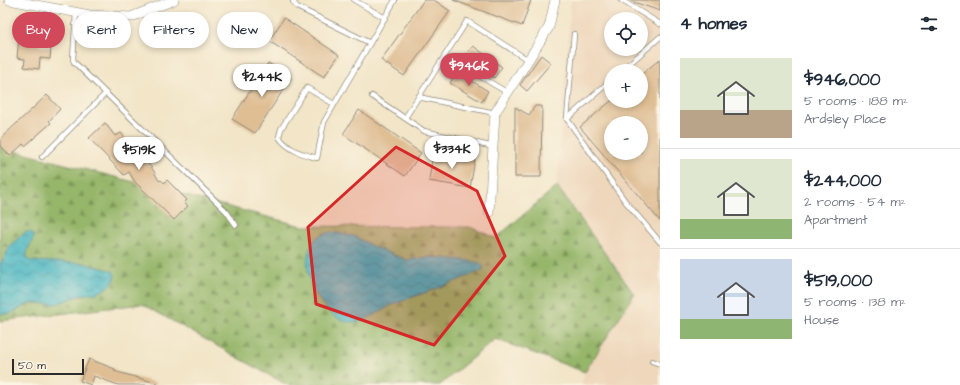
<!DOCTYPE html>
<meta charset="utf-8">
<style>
body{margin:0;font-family:"Architects Daughter",sans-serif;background:#f2f2f3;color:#1f2937;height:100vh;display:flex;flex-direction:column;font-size:15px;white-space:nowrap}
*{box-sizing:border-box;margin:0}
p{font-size:13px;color:#747a83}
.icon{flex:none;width:22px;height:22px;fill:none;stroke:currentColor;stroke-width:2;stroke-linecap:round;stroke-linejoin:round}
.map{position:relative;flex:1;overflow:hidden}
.drawer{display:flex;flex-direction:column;background:#fff;width:300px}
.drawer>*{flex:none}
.hud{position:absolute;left:12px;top:12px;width:380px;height:36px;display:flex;gap:8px}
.controls{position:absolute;left:604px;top:12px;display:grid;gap:8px}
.controls a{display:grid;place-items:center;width:44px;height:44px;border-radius:50%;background:#fff;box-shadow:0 2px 6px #0003;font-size:20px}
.scale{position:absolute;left:12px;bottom:10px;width:72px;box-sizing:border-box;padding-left:4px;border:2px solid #2b2b2b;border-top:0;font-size:11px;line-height:14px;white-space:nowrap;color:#2b2b2b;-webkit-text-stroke:3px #fcf5e5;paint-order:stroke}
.price{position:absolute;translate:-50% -34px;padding:0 9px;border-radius:14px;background:#fff;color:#222;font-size:13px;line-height:26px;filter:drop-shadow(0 1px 2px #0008)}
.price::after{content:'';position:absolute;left:50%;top:24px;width:12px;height:9px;margin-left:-6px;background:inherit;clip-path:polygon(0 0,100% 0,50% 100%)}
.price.active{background:#d1495b;color:#fff}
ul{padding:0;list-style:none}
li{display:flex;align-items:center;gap:12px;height:100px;padding:0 20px}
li+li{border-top:1px solid #e0e1e3}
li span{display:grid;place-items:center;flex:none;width:112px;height:80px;border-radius:0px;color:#555}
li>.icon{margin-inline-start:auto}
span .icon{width:48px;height:48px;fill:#fffc;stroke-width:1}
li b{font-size:17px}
h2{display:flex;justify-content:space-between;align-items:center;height:48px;padding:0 20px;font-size:17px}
.tag{padding:0 14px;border-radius:18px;background:#fff;box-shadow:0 2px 6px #0003;font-size:14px;line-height:36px}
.tag.active{background:#d1495b;color:#fff}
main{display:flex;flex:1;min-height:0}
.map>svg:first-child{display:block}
</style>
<main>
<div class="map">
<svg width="660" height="385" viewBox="0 0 660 385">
<defs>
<pattern id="forest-firs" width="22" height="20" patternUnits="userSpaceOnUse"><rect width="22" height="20" fill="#96b66a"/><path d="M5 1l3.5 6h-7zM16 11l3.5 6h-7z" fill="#7b9457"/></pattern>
<pattern id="water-waves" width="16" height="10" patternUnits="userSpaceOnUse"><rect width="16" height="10" fill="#47b5c1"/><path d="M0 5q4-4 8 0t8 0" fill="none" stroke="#3b939d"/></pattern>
</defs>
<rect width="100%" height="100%" fill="#fcf5e5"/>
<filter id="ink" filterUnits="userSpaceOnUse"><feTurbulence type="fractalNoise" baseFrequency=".025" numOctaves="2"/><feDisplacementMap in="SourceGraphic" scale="8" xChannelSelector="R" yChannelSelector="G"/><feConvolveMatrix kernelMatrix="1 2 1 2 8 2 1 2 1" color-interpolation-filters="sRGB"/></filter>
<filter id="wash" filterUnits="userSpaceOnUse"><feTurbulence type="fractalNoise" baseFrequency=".012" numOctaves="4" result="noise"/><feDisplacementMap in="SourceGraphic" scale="16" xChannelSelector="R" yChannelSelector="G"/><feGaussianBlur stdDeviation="0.9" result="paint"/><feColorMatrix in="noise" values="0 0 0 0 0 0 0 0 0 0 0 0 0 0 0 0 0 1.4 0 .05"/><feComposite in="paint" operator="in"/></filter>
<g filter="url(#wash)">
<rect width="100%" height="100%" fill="#f2e5c8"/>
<!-- built -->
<path fill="#eed7bb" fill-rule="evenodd" d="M571,0H660V385H581L585,372L634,293L557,186ZM611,19H641V49H611ZM611,71H641V101H611ZM611,123H641V153H611Z"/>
<!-- forest -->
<path fill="url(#forest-firs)" stroke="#60704a" d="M0,147L302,226L470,227L496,238L557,186L634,294L585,372L495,339L440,385H287L142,304L0,321Z"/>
<!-- water -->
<g fill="url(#water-waves)" stroke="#397076">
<path d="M26,232H31L34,237L27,251V258L30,261L83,263L113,271L115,275L114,281L105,289L97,293L81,295L56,304L31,303L9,314H0V263L4,259L10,245Z"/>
<path d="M330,232L354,236L374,247L407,260L430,257L464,260L480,263L483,266V270C454,283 423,293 394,304C381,309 367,323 352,322C320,322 291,259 318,237C321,234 326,234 330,232Z"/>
</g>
<g id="blocks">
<!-- building -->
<g fill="#dfbe94" fill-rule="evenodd">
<path d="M424,0H434L450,11L404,76L381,60Z"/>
<path d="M453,0H531L522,26Z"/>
<path d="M632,0H660V11L631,1Z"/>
<path d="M284,18L339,55L324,77L269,41Z"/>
<path d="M20,26L41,28L39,46L51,48L50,59L40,58L39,69L24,67L25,59L17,58Z"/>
<path d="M473,46L502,67L494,78L465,56Z"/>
<path d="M541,55L551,63L527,91L520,85Z"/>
<path d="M660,59V221L580,127L611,101H641V75ZM611,123H641V153H611Z"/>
<path d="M268,63L291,78L255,133L232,119Z"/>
<path d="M457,72L488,91L482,102L450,83Z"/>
<path d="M47,95L60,109L49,121L51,123L25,146L23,144L10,156L0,145V139Z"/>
<path d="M535,106H542L541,177H515V107L529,115Z"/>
<path d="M359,110L421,153L405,176L343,134Z"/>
<path d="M105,123L115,136L121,133L126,139L128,141L127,143L152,168L159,181L161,180L164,183L167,180L187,200L184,203L188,206L174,220L135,182L129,172L124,175L89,138Z"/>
<path d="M433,153L475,160L470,188L429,181Z"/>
<path d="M89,359L115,369L114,371L156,383V385H118L94,376L91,385L80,381Z"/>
</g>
</g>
</g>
<g filter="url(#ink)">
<use href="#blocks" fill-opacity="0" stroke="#8e887a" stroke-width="1"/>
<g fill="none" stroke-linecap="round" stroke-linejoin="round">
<defs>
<g id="lane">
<path d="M295,0L293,2L297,7L370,43"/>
<path d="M354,0L385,18"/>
<path d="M621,0L660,24"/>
<path d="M76,13L73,59L74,62L226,211L236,225"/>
<path d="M574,34L567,119L625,201L660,242"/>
<path d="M463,66L508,93"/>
<path d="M621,71L660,37"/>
<path d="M372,96L424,131L494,147"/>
<path d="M418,97L495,113"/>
<path d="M334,104L307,88L281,129L279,137C288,150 302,154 317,158L324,122L395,0"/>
<path d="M405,118L467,21L528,60"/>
<path d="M567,119L611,80"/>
<path d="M42,157L105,94"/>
<path d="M652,361L660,364"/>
</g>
<g id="street">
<path d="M9,0L90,15L131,17L174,0"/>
<path d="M489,213L495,113L549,27L555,0"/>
</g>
</defs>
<!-- lane casing -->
<use href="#lane" stroke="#8e887a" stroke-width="6"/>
<!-- street casing -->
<use href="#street" stroke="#8e887a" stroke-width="10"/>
<!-- lane -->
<use href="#lane" stroke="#fff" stroke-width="4.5"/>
<!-- street -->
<use href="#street" stroke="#fff" stroke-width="9"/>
</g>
</g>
<!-- marked area -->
<path fill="#d62828" fill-opacity="0.2" stroke="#d62828" stroke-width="3" stroke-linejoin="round" d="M396,147L477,191L505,256L434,345L316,304L308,227Z"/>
</svg>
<div class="controls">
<a><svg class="icon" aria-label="locate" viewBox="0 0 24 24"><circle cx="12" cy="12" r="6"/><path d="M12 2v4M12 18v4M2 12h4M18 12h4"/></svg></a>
<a>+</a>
<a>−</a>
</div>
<div class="scale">50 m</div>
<b class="price active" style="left:469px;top:87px">$946K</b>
<b class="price" style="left:262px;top:98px">$244K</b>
<b class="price" style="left:452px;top:170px">$334K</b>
<b class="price" style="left:139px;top:171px">$519K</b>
<div class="hud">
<a class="tag active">Buy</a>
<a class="tag">Rent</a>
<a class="tag">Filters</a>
<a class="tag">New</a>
</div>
</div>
<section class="drawer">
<h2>4 homes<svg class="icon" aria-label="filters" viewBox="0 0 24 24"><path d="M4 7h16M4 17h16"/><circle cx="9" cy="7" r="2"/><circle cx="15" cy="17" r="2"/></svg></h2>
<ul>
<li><span style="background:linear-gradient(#dfe7d0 65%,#b9a48a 0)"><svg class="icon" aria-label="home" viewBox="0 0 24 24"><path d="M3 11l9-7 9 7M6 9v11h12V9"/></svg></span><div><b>$946,000</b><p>5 rooms · 188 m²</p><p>Ardsley Place</p></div></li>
<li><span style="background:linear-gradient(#dfe7d0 75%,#8fb573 0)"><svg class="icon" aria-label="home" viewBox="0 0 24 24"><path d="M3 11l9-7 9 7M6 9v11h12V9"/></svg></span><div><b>$244,000</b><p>2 rooms · 54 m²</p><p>Apartment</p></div></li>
<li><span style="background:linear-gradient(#c9d6e8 75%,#8fb573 0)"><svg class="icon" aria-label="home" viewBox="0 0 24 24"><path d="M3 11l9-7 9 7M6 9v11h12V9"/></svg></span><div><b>$519,000</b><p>5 rooms · 138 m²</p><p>House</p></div></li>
</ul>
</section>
</main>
